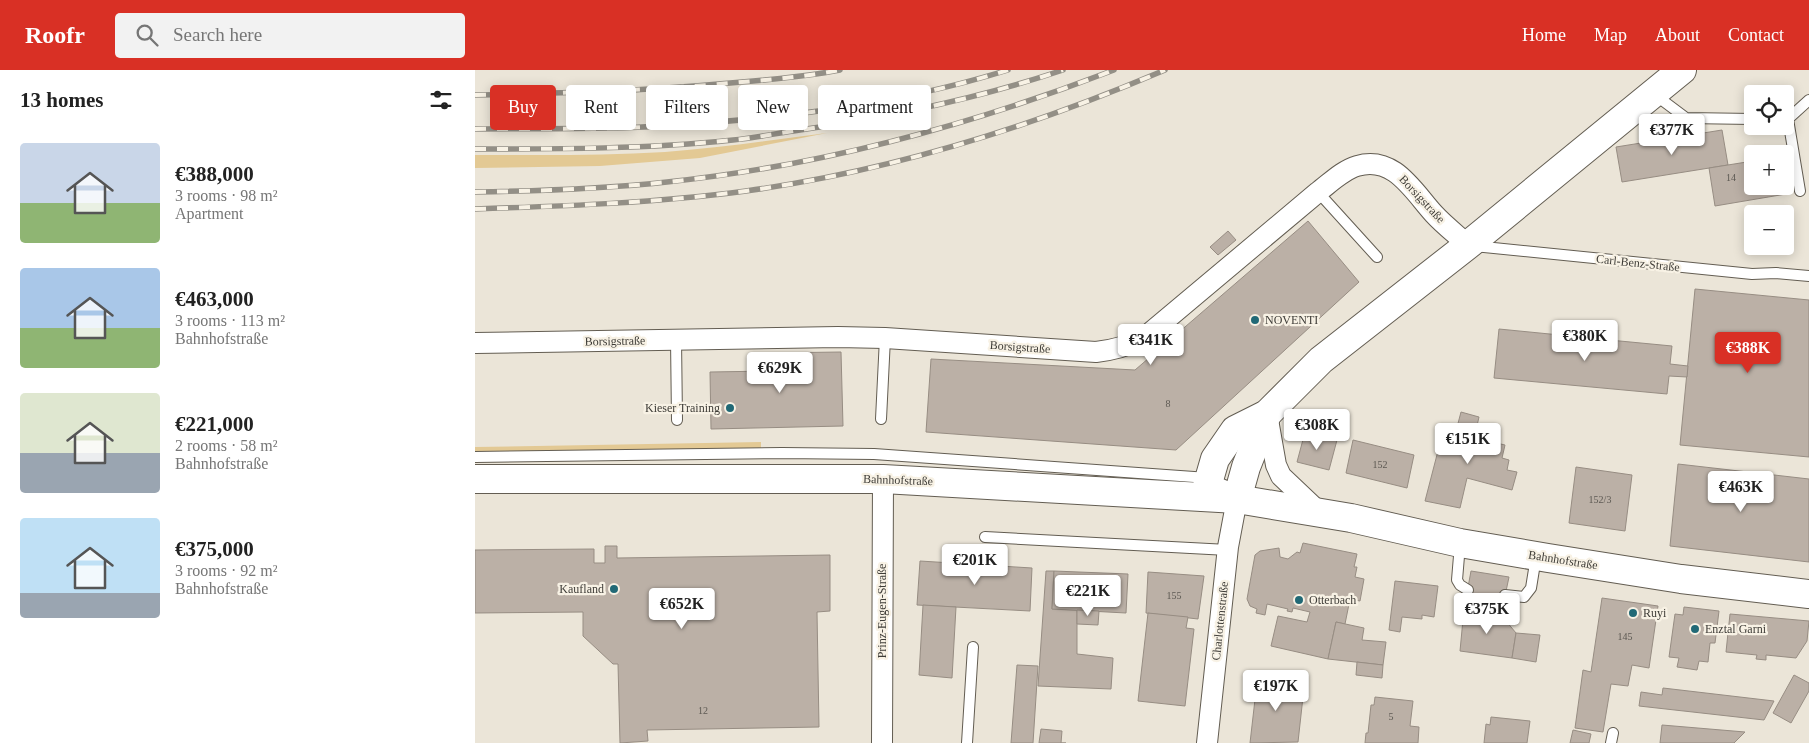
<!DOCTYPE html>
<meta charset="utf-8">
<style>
body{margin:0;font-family:"Times New Roman",serif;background:#f2f2f2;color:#222;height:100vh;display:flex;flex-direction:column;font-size:19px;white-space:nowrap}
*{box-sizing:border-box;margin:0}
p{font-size:16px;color:#767676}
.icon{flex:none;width:28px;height:28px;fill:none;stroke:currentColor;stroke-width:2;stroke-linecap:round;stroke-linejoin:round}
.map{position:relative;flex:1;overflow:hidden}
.side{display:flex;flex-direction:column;background:#fff;width:475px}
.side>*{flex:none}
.banner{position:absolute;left:15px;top:15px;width:475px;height:45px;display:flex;gap:10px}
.controls{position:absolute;left:1269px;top:15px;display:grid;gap:10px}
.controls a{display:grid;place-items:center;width:50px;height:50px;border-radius:5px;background:#fff;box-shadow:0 2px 12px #0003;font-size:25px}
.price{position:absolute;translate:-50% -42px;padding:0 11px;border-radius:5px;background:#fff;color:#222;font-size:16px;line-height:32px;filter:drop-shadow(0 1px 2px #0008)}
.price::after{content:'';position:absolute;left:50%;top:30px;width:15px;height:11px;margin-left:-8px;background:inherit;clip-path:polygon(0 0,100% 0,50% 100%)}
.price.active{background:#d93025;color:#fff}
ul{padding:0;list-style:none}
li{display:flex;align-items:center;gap:15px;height:125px;padding:0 20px}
li span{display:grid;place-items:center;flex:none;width:140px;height:100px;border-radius:5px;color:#555}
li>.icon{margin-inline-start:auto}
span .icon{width:60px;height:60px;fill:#fffc;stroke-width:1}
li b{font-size:21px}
h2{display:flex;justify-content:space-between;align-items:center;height:60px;padding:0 20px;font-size:21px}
.tag{padding:0 18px;border-radius:5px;background:#fff;box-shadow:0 2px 12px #0003;font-size:18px;line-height:45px}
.tag.active{background:#d93025;color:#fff}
header{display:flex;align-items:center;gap:30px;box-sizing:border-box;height:70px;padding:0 25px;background:#d93025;color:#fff}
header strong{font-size:24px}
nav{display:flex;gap:28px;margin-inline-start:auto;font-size:18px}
.search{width:350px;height:45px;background:#f2f2f2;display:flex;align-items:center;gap:12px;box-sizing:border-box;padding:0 18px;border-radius:5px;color:#767676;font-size:19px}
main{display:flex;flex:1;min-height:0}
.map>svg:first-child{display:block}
</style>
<header>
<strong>Roofr</strong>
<div class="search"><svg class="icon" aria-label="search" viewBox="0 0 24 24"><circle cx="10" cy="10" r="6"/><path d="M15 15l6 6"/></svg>Search here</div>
<nav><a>Home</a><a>Map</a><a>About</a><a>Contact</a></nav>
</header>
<main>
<section class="side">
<h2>13 homes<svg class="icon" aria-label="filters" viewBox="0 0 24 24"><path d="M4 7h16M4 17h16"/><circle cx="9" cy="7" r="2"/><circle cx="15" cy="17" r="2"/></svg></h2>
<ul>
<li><span style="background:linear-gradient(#c9d6e8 60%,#8fb573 0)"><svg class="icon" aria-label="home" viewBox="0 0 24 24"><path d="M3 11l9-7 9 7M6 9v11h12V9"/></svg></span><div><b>€388,000</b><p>3 rooms · 98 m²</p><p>Apartment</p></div></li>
<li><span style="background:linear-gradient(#a9c7e8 60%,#8fb573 0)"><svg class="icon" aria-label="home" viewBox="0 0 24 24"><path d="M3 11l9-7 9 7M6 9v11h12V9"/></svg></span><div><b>€463,000</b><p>3 rooms · 113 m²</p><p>Bahnhofstraße</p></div></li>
<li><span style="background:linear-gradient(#dfe7d0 60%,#9aa5b1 0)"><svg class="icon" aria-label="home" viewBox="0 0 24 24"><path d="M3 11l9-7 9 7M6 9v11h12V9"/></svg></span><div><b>€221,000</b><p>2 rooms · 58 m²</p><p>Bahnhofstraße</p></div></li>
<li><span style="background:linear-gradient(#bfe0f5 75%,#9aa5b1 0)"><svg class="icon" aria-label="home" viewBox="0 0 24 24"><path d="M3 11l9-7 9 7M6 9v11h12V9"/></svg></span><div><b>€375,000</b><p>3 rooms · 92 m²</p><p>Bahnhofstraße</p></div></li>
</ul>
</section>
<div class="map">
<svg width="1334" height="673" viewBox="0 0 1334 673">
<rect width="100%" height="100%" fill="#ebe5d8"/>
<!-- green -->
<g fill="#e3c994">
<path d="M352,63L225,88L125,96L0,98V85C63,85 127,86 190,82C244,78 297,70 352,63Z"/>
<path d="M286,372V379L0,383V377Z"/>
</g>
<!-- building -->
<g fill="#bbb0a6" stroke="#978d83">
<path d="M1247,60L1253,95L1147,112L1141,77Z"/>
<path d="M1278,91V116H1310L1311,124L1240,136L1234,98Z"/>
<path d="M833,151L884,212L701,380L451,362L456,289L660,300Z"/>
<path d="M753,161L761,170L743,185L735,177Z"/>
<path d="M1220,219L1334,230V387L1205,375Z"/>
<path d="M1024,259L1115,268L1116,260H1125L1124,269L1197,276L1195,294L1213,296L1212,307L1194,306L1192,324L1019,308Z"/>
<path d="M366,282L368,356L236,359L235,302L294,301V283Z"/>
<path d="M986,342L1004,347L1001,360L1006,361L1004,369L1030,375L1027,388L1034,390L1032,400L1042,402L1037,420L992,408L985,438L950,431L964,377L976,380Z"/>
<path d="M830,362L862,370L854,400L822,392Z"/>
<path d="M878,370L939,385L932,418L871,403Z"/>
<path d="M1203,394L1334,409V492L1195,476Z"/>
<path d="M1101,397L1157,405L1150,461L1094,453Z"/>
<path d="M828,473L882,484L879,497H882L880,507L889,509L885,531L875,529L870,554L861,552L853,589L796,576L803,546L832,552L835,542L818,538L817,542L812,541L813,539L792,534L790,545L781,543L782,539L775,536L772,529L780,485L785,481L804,478L805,487L813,489L822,482L825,483Z"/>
<path d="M130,476H142V488L355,485V541L342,542L344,657L172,660L173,671L145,673L143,594H138L108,566V542L0,543V480L119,479V493H130Z"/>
<path d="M445,491L557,498L555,541L442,535Z"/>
<path d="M571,501H579L577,539L602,540V584L638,588L636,619L563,616Z"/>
<path d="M579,501L653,504L651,543L577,539Z"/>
<path d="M996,501L1034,507L1026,545L989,539Z"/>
<path d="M673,502L729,506L723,549L671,543Z"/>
<path d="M920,511L963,516L959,547L947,545V549L927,547L925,562L914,560Z"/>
<path d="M1127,528L1183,536L1174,598L1157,595L1153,616L1136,614L1128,662L1100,658L1108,600L1116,602Z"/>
<path d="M448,535L481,537L477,608L444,605Z"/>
<path d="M1209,537L1244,541L1240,573H1235L1233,592L1224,591L1222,600L1202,597L1204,588L1194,587L1200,544L1208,545Z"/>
<path d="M989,539L1026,545L1041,563L1037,588L985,581Z"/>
<path d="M602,540L624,541L623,555L602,554Z"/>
<path d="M673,543L713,547L711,558L719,559L710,636L663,631Z"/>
<path d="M1255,544L1334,551L1332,571L1321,588L1291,585V590L1281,589L1282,585L1251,582Z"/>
<path d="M861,552L889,558L887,570L911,572L908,595L853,589Z"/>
<path d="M1041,563L1065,565L1061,592L1037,588Z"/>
<path d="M882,592L908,595L907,608L881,605Z"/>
<path d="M542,595L563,596L558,673H536Z"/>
<path d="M787,604L810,607V611L819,612L818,626L828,627L823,672L775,673L782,612L786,613Z"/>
<path d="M1319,605L1334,613V621L1316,653L1298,643Z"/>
<path d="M1188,618L1299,631L1289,650L1164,636L1166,622L1187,625Z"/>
<path d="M900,627L938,631L935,656L944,657L943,673H890L891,663H893L896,635H899Z"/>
<path d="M1016,647L1055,651L1052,673H1009L1011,654L1015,655Z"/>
<path d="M1187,655L1270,662L1259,673H1185Z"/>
<path d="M566,659L587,661L586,673H591H564Z"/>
<path d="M1098,660L1116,664L1114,673H1095Z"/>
</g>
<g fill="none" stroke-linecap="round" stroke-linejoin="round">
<defs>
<g id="lane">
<path d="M1179,24L1211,48L1278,49"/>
<path d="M1325,121L1313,49L1334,30"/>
<path d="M843,122L902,187"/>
<path d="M999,176L1277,204L1301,203L1334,206"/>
<path d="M201,269L202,350"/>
<path d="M406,349L410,268"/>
<path d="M0,387L307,383L399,384L733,408L761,420"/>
<path d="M510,467L753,480"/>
<path d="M985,474L982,510L985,515L993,520"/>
<path d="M1030,525L1049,527L1056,518L1061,487"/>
<path d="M492,673L498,577"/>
<path d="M1136,673L1138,663"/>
</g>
<g id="street">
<path d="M0,273L363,267L410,268L621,282C639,280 653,276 669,268L843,122C855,113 868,100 882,96C919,85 938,121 959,144C969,155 982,165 993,175"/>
<path d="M792,344L801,395L806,406L844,442"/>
<path d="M407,673L408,409"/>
<path d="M732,673L753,477L762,429"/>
</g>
<g id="secondary">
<path d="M0,409H408L762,429L876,448L985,473L1073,488L1206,509L1334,524"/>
<path d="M729,427L740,389L760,360L792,344L846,290L993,175L1207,0"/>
<path d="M762,429L771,397L792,344"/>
</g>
</defs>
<!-- lane casing -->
<use href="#lane" stroke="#635d52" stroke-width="12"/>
<!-- street casing -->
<use href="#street" stroke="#635d52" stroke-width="22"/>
<!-- secondary casing -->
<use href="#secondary" stroke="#635d52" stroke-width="30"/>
<!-- lane -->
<use href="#lane" stroke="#fff" stroke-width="10"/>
<!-- street -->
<use href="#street" stroke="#fff" stroke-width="20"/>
<!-- secondary -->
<use href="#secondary" stroke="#fff" stroke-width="28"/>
<defs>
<g id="rail">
<path d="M0,25C85,23 170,21 255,13C292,10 329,7 365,0"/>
<path d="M0,59C62,58 124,60 186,56C302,49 421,35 533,0"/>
<path d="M0,79C86,79 172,79 258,70C280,68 303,63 325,60C414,47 502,29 588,0"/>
<path d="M0,122C64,121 128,119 192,112C345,96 496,55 639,0"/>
<path d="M0,139C91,136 181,133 271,121C416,101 556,57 690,0"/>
</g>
</defs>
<!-- rail casing -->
<use href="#rail" stroke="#938f86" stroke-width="5.5"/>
<!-- rail -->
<use href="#rail" stroke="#f8f2e5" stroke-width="4" stroke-dasharray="11" stroke-linecap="butt"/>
</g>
<!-- markers -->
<g fill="#216976" stroke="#f8f2e5" stroke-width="2">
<circle cx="780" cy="250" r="5"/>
<circle cx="255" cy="338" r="5"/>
<circle cx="139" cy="519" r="5"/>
<circle cx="824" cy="530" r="5"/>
<circle cx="1158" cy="543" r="5"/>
<circle cx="1220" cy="559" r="5"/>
</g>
<g text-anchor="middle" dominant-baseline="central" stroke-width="4.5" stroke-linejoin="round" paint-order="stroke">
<!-- number labels -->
<g font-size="10" fill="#5d5953">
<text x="1256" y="107">14</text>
<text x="693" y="333">8</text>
<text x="905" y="394">152</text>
<text x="1125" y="429">152/3</text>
<text x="699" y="525">155</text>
<text x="1150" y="566">145</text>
<text x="228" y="640">12</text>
<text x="916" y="646">5</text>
</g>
<!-- street labels -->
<g font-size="12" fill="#3e3c37" stroke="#f8f2e5">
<text transform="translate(947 129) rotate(47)">Borsigstraße</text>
<text transform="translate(1163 193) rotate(6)">Carl-Benz-Straße</text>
<text transform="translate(140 271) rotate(-1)">Borsigstraße</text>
<text transform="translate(545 277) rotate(4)">Borsigstraße</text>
<text transform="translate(423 410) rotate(2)">Bahnhofstraße</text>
<text transform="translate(1088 490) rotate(9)">Bahnhofstraße</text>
<text transform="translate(407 541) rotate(-90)">Prinz-Eugen-Straße</text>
<text transform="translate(745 551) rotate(-84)">Charlottenstraße</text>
</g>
<!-- poi labels -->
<g font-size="12" fill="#3e3c37" stroke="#f8f2e5" text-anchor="start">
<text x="790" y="250">NOVENTI</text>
<text x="245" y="338" text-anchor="end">Kieser Training</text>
<text x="129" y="519" text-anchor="end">Kaufland</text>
<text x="834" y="530">Otterbach</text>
<text x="1168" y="543">Ruyi</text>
<text x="1230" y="559">Enztal Garni</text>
</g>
</g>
</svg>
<div class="controls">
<a><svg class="icon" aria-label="locate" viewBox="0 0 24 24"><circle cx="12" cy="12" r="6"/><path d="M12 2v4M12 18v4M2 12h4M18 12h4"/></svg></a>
<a>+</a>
<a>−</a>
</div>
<b class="price" style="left:1197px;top:86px">€377K</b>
<b class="price" style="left:1110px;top:292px">€380K</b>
<b class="price" style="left:676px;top:296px">€341K</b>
<b class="price active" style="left:1273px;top:304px">€388K</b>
<b class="price" style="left:305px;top:324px">€629K</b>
<b class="price" style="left:842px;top:381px">€308K</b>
<b class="price" style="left:993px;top:395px">€151K</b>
<b class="price" style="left:1266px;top:443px">€463K</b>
<b class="price" style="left:500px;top:516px">€201K</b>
<b class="price" style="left:613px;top:547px">€221K</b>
<b class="price" style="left:207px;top:560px">€652K</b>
<b class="price" style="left:1012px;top:565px">€375K</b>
<b class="price" style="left:801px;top:642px">€197K</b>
<div class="banner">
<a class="tag active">Buy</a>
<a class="tag">Rent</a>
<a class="tag">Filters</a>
<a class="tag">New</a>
<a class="tag">Apartment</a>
</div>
</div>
</main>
